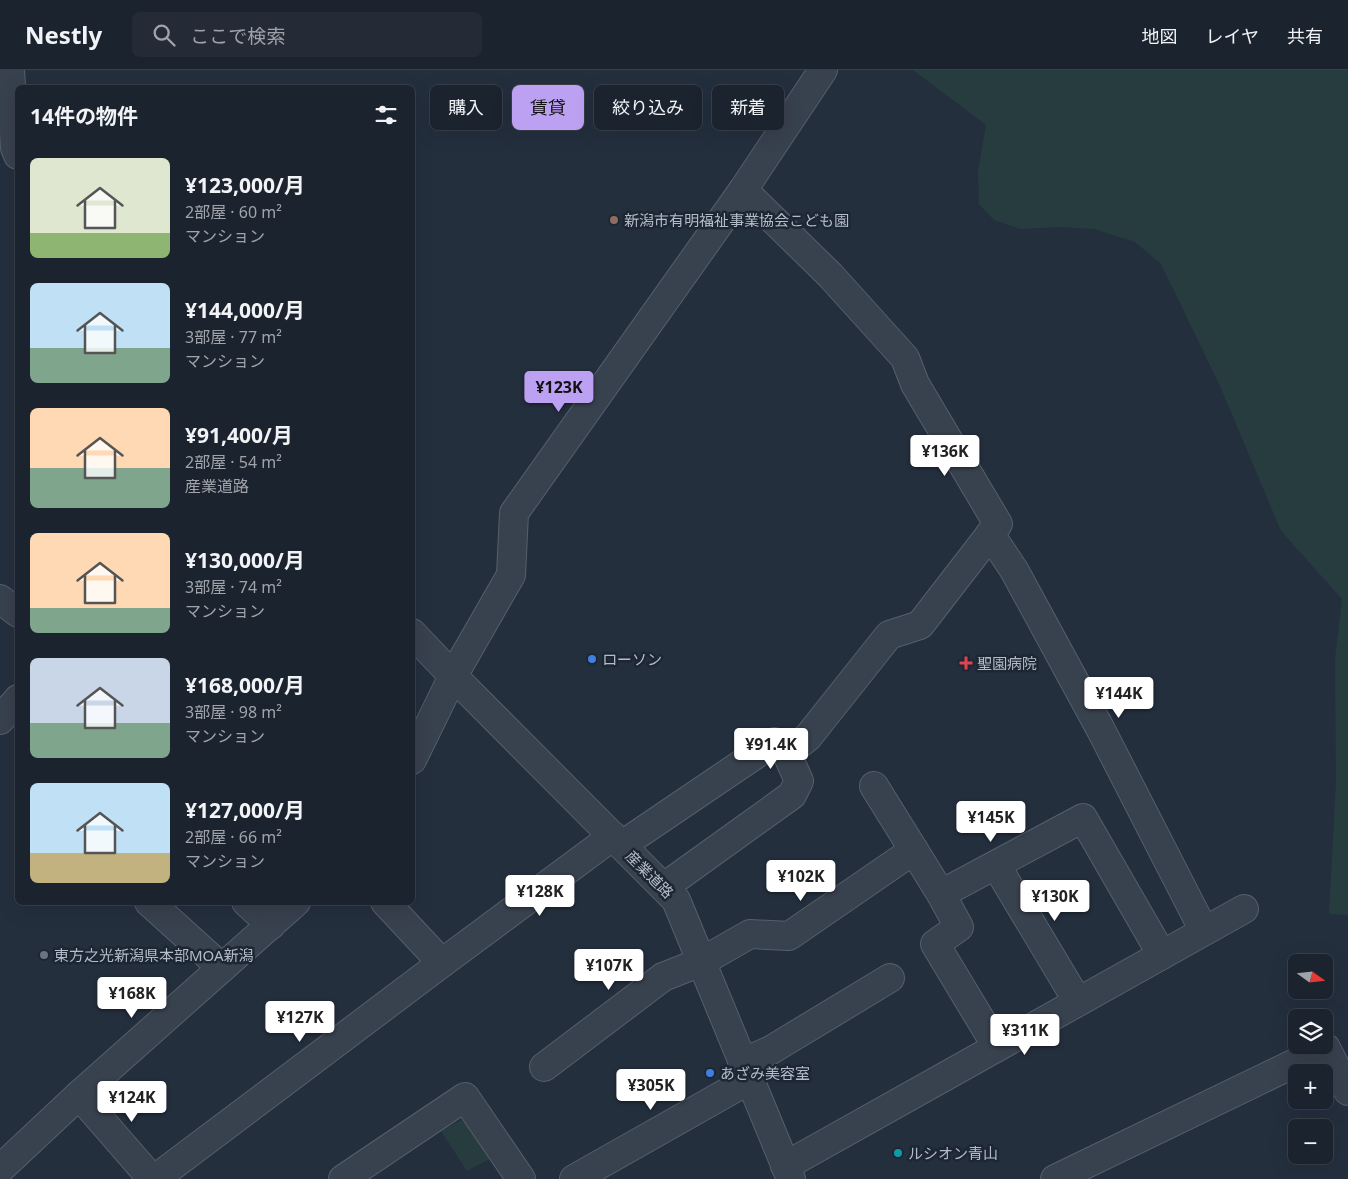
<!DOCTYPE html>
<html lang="ja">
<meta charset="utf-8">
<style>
body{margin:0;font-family:"Noto Sans","Noto Sans JP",sans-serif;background:#242b36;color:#f1f3f6;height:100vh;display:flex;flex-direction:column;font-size:19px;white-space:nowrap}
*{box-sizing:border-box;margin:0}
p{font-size:16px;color:#a0a4aa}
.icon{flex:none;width:28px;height:28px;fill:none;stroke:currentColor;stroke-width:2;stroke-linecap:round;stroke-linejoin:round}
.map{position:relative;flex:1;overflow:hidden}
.panel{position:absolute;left:15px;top:15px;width:400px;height:820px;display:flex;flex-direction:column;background:#1b232e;border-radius:8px;box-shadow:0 5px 20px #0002,0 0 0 1px #39404a}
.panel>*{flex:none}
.top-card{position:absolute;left:430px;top:15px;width:475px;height:45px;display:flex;gap:10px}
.needle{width:32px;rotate:105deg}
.tools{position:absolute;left:1288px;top:884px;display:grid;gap:10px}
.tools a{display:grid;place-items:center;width:45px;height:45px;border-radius:8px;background:#1b232e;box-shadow:0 5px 20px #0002,0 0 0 1px #39404a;font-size:25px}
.price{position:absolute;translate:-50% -42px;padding:0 11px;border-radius:5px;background:#fff;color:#222;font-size:16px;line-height:32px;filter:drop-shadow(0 1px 2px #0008)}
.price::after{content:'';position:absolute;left:50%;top:30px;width:15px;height:11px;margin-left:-8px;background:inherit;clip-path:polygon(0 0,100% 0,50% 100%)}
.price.on{background:#bca0f2;color:#111}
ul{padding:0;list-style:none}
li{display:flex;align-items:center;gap:15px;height:125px;padding:0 15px}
li span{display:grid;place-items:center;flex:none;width:140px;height:100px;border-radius:8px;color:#555}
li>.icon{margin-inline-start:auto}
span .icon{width:60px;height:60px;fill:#fffc;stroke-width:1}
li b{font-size:21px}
h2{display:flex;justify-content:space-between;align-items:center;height:60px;padding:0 15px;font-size:21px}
.chip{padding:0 18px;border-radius:8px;background:#1b232e;box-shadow:0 5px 20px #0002,0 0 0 1px #39404a;font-size:18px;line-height:45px}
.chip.on{background:#bca0f2;color:#111}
header{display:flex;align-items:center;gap:30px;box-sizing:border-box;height:70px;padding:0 25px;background:#1b232e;border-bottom:1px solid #39404a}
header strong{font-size:24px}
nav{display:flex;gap:28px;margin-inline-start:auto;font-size:18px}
.search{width:350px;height:45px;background:#242b36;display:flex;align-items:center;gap:12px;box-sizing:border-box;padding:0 18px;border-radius:8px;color:#a0a4aa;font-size:19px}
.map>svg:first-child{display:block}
</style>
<header>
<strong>Nestly</strong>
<div class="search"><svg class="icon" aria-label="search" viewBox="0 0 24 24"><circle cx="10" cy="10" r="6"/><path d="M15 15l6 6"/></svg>ここで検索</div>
<nav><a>地図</a><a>レイヤ</a><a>共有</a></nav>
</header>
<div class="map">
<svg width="1348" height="1109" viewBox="0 0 1348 1109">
<rect width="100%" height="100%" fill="#242f3e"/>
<!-- green -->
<g fill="#263c3f">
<path d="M913,0H1348V845L1329,844L1336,713L1335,589L1342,529L1281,461L1220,316L1161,194L1135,172L1094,159L1061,157L1020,159L994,150L979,134L978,102L986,55Z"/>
<path d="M465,1048L495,1086L467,1101L441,1061Z"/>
</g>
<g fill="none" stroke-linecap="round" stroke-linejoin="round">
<defs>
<g id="minor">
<path d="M10,0L15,78L18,85"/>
<path d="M743,120L830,205L905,288L915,314L998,454L920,555L889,565L808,667L787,684"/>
<path d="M990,464L1014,500L1101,660L1204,861"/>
<path d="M0,529L18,543"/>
<path d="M412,563L453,606L676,830L791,1109"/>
<path d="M0,650L18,629"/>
<path d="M412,690L453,606L511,505L514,443L743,120L823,0"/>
<path d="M874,716L941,824"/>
<path d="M622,775L774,672L787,684L799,711L792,725L664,817"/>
<path d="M996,795L1078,932"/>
<path d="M149,832L222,898"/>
<path d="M246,832L271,855"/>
<path d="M442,893L613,766"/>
<path d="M997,977L935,874L959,857L941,824L1083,748L1162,885"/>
<path d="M742,993L771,980L890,908"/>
<path d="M544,997L663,907L701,892L750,864L789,866L914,780"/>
<path d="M79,1025L152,1109"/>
<path d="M785,1096L1244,839"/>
<path d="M0,1099L79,1025L296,832"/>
<path d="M155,1109L442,893L385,832"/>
<path d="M343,1109L465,1027L521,1109"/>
<path d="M574,1109L749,1010"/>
<path d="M1055,1109L1326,978L1348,1021"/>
</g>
</defs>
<!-- minor casing -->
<use href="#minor" stroke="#565f6c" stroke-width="30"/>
<!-- minor -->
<use href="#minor" stroke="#38414e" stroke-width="28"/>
</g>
<!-- markers -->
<circle fill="#8d6e63" stroke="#1d2633" stroke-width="2" cx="614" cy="150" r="5"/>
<g fill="#3f7fe0" stroke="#1d2633" stroke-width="2">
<circle cx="592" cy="589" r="5"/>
<circle cx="710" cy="1003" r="5"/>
</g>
<path fill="#e0444e" stroke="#1d2633" stroke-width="2" d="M963.5 585.5h5v5h5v5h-5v5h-5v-5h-5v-5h5z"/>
<circle fill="#6b7280" stroke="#1d2633" stroke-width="2" cx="44" cy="885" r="5"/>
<circle fill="#0f9aa8" stroke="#1d2633" stroke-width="2" cx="898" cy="1083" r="5"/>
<g text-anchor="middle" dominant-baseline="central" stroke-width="5" stroke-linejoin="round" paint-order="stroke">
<!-- poi labels -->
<g font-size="15" fill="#b4bcc9" stroke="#1d2633" text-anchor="start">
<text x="624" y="150">新潟市有明福祉事業協会こども園</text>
<text x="602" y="589">ローソン</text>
<text x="977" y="593">聖園病院</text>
<text x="54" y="885">東方之光新潟県本部MOA新潟</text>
<text x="720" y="1003">あざみ美容室</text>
<text x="908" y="1083">ルシオン青山</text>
</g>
<!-- street labels -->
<g font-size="15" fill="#b4bcc9" stroke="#1d2633">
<text transform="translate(650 804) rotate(45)">産業道路</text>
</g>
</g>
</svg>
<div class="tools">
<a><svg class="needle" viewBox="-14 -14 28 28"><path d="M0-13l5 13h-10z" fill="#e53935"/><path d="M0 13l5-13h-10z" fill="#a0a4aa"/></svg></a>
<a><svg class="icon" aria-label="layers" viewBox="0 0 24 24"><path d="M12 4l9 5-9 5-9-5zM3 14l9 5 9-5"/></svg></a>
<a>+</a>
<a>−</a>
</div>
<b class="price on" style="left:559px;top:343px">¥123K</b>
<b class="price" style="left:945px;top:407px">¥136K</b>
<b class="price" style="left:1119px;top:649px">¥144K</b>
<b class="price" style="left:771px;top:700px">¥91.4K</b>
<b class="price" style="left:991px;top:773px">¥145K</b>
<b class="price" style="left:801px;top:832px">¥102K</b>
<b class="price" style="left:540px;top:847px">¥128K</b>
<b class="price" style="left:1055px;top:852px">¥130K</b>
<b class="price" style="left:609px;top:921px">¥107K</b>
<b class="price" style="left:132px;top:949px">¥168K</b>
<b class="price" style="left:300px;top:973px">¥127K</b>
<b class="price" style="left:1025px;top:986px">¥311K</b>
<b class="price" style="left:651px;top:1041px">¥305K</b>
<b class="price" style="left:132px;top:1053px">¥124K</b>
<div class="top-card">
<a class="chip">購入</a>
<a class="chip on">賃貸</a>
<a class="chip">絞り込み</a>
<a class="chip">新着</a>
</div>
<section class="panel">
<h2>14件の物件<svg class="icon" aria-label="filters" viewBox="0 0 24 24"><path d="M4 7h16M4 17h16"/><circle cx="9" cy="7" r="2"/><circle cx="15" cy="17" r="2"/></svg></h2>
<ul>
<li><span style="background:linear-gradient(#dfe7d0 75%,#8fb573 0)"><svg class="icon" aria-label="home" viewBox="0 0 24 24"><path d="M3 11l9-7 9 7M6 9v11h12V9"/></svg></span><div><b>¥123,000/月</b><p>2部屋 · 60 m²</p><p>マンション</p></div></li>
<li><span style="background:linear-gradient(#bfe0f5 65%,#7fa58c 0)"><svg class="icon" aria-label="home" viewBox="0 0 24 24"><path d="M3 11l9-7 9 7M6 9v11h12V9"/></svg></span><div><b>¥144,000/月</b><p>3部屋 · 77 m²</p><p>マンション</p></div></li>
<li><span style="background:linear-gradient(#ffd9b3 60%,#7fa58c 0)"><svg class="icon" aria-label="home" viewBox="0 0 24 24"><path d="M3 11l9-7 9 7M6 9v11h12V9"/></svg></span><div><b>¥91,400/月</b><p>2部屋 · 54 m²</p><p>産業道路</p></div></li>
<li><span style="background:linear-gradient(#ffd9b3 75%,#7fa58c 0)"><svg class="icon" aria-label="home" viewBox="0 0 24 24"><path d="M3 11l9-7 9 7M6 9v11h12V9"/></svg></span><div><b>¥130,000/月</b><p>3部屋 · 74 m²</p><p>マンション</p></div></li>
<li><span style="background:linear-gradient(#c9d6e8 65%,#7fa58c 0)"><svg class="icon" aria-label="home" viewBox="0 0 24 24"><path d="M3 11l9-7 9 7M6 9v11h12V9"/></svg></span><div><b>¥168,000/月</b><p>3部屋 · 98 m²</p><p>マンション</p></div></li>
<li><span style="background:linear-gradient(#bfe0f5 70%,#c2b280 0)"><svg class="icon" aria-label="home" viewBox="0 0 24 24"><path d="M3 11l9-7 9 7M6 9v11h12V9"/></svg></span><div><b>¥127,000/月</b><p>2部屋 · 66 m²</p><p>マンション</p></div></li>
</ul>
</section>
</div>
